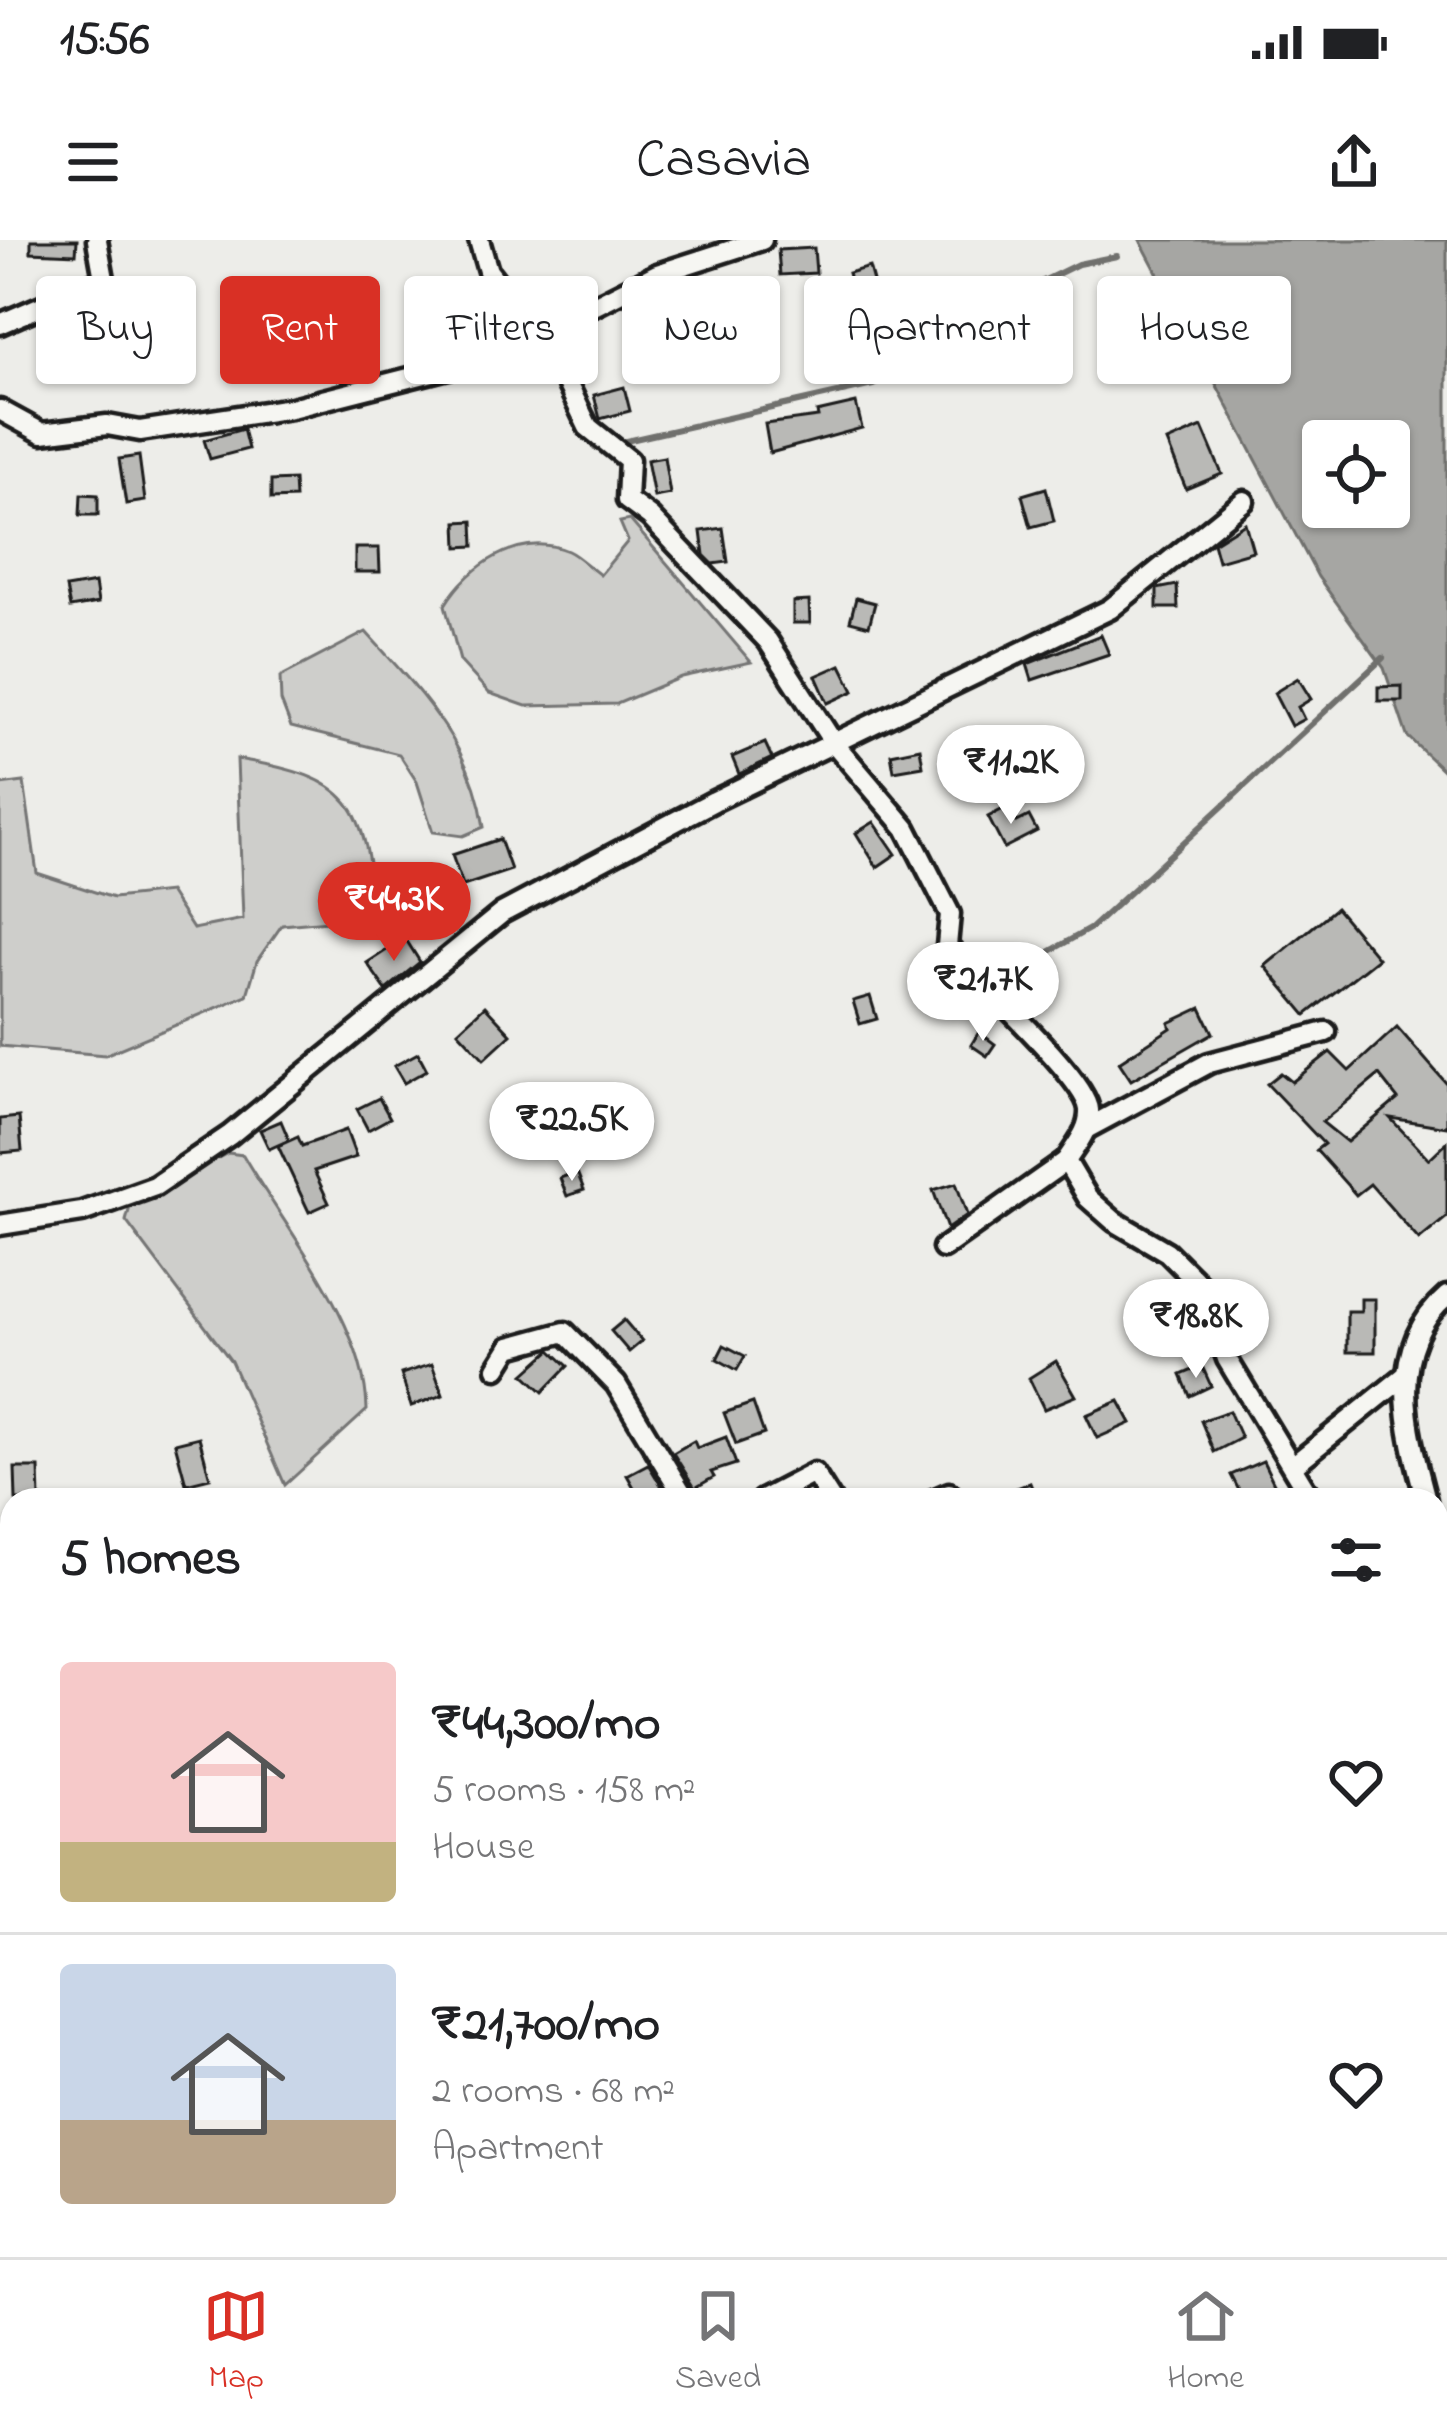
<!DOCTYPE html>
<meta charset="utf-8">
<style>
body{margin:0;font-family:"Indie Flower",sans-serif;background:#f2f2f2;color:#202124;height:100vh;display:flex;flex-direction:column;font-size:45px;white-space:nowrap}
*{box-sizing:border-box;margin:0}
p{font-size:39px;color:#757577}
.icon{flex:none;width:66px;height:66px;fill:none;stroke:currentColor;stroke-width:2;stroke-linecap:round;stroke-linejoin:round}
.map{position:relative;flex:1;overflow:hidden}
.sheet{position:absolute;left:0px;top:1248px;width:1449px;height:771px;display:flex;flex-direction:column;background:#fff;border-radius:36px 36px 0 0;box-shadow:0 3px 9px #0004}
.sheet>*{flex:none}
.guide{position:absolute;left:36px;top:36px;width:1377px;height:108px;display:flex;gap:24px}
.fabs{position:absolute;left:1302px;top:180px;display:grid;gap:24px}
.fabs a{display:grid;place-items:center;width:108px;height:108px;border-radius:12px;background:#fff;box-shadow:0 3px 9px #0004;font-size:60px}
.price{position:absolute;translate:-50% -102px;padding:0 27px;border-radius:42px;background:#fff;color:#222;font-size:39px;line-height:78px;filter:drop-shadow(0 3px 6px #0008)}
.price::after{content:'';position:absolute;left:50%;top:72px;width:36px;height:27px;margin-left:-18px;background:inherit;clip-path:polygon(0 0,100% 0,50% 100%)}
.price.on{background:#d93025;color:#fff}
ul{padding:0;list-style:none}
li{display:flex;align-items:center;gap:36px;height:300px;padding:0 60px}
li+li{border-top:3px solid #e0e0e0}
li span{display:grid;place-items:center;flex:none;width:336px;height:240px;border-radius:12px;color:#555}
li>.icon{margin-inline-start:auto}
span .icon{width:144px;height:144px;fill:#fffc;stroke-width:1}
li b{font-size:51px}
h2{display:flex;justify-content:space-between;align-items:center;height:144px;padding:0 60px;font-size:51px}
.chip{padding:0 42px;border-radius:12px;background:#fff;box-shadow:0 3px 9px #0004;font-size:42px;line-height:108px}
.chip.on{background:#d93025;color:#fff}
.status{display:flex;justify-content:space-between;align-items:center;height:84px;padding:0 60px;background:#fff;direction:ltr}
.status svg{height:33px;fill:currentColor}
header{display:flex;justify-content:space-between;align-items:center;height:156px;padding:0 60px;background:#fff;font-size:54px;font-weight:600}
.tabs{display:flex;justify-content:space-around;align-items:center;height:168px;border-top:3px solid #e0e0e0;background:#fff;font-size:33px;color:#757577}
.tabs a{display:grid;justify-items:center;gap:6px}
.tabs .on{color:#d93025}
.map>svg:first-child{display:block}
</style>
<div class="status"><b>15:56</b><svg viewBox="0 0 49 12"><path d="M0 12V9h3v3zM5 12V6h3v6zM10 12V3h3v9zM15 12V0h3v12zM26 1h20v11H26zM47 4h2v5h-2z"/></svg></div>
<header><svg class="icon" aria-label="menu" viewBox="0 0 24 24"><path d="M4 6h16M4 12h16M4 18h16"/></svg>Casavia<svg class="icon" aria-label="share" viewBox="0 0 24 24"><path d="M12 15V3M7 8l5-5 5 5M5 13v7h14v-7"/></svg></header>
<div class="map">
<svg width="1447" height="2017" viewBox="0 0 1447 2017">
<rect width="100%" height="100%" fill="#edede9"/>
<filter id="ink" filterUnits="userSpaceOnUse"><feTurbulence type="fractalNoise" baseFrequency=".00833" numOctaves="2"/><feDisplacementMap in="SourceGraphic" scale="24" xChannelSelector="R" yChannelSelector="G"/><feConvolveMatrix kernelMatrix="1 2 1 2 8 2 1 2 1" color-interpolation-filters="sRGB"/></filter>
<g filter="url(#ink)">
<!-- built -->
<g fill="#ddddda">
<path d="M12,1503V1669L0,1671V1504Z"/>
<path d="M7,1680H12V1983L0,1940V1706Z"/>
<path d="M19,2007H120L121,2017H22Z"/>
</g>
<!-- green -->
<g fill="#cececb" stroke="#757574" stroke-width="3">
<path d="M630,280L751,422L681,437L617,464L526,466L489,453L460,421L445,365C469,326 520,290 568,311C579,316 590,328 600,335L628,301L620,282Z"/>
<path d="M366,392C420,452 472,504 484,587L463,596L433,592L417,542L399,514L291,487L281,461L280,437Z"/>
<path d="M237,519C355,538 364,562 376,677L282,685L257,721L247,755L105,815L0,806V545L24,542L37,633L113,658L169,652L193,689L243,679Z"/>
<path d="M228,913L243,915C286,990 366,1084 367,1170L285,1245L231,1121L126,981L131,963Z"/>
</g>
<!-- water -->
<path fill="#a6a6a3" stroke="#6f6f6d" stroke-width="3" fill-rule="evenodd" d="M1140,0H1447V534L1407,496L1384,428L1318,337ZM1323,201H1389V267H1323Z"/>
<g fill="none" stroke-linecap="round" stroke-linejoin="round">
<!-- stream -->
<g stroke="#6f6f6d" stroke-width="6">
<path d="M595,208L873,145L1002,83L1008,67L1030,61L1035,45L1078,24L1117,16"/>
<path d="M1000,726L1027,712L1040,717L1091,688L1383,418"/>
</g>
</g>
<!-- building -->
<g fill="#b9b9b6" stroke="#1c1c1c" stroke-width="3" fill-rule="evenodd">
<path d="M31,0H77L76,14L31,12Z"/>
<path d="M814,8L816,33L780,35L778,10Z"/>
<path d="M869,27L878,60L857,66L848,33Z"/>
<path d="M470,46L472,53L487,52L488,61L414,79L412,60L448,56L447,51Z"/>
<path d="M559,51L560,71L536,72L526,59V52Z"/>
<path d="M726,57L731,73L711,79L705,63Z"/>
<path d="M415,95L464,97L463,110L414,123Z"/>
<path d="M894,95L905,119L885,129L874,104Z"/>
<path d="M678,109L681,124L657,129L654,114Z"/>
<path d="M624,147L630,171L600,179L594,155Z"/>
<path d="M856,163L862,188L770,213L765,184L818,177L817,172Z"/>
<path d="M1202,187L1222,234L1186,249L1167,202Z"/>
<path d="M243,189L248,209L210,219L204,200Z"/>
<path d="M139,216L145,261L126,264L119,219Z"/>
<path d="M664,217L670,254L654,257L647,220Z"/>
<path d="M294,240L295,258L271,259V241Z"/>
<path d="M1046,248L1054,281L1031,287L1022,255Z"/>
<path d="M81,254L98,255V275H80Z"/>
<path d="M473,281L474,306L458,307L457,282Z"/>
<path d="M1245,283L1253,311L1218,321L1213,303Z"/>
<path d="M723,288L728,322L713,324L704,315L701,291Z"/>
<path d="M355,308H379L380,332H355Z"/>
<path d="M95,343L98,363L70,368L66,348Z"/>
<path d="M1177,345L1178,368H1157V349Z"/>
<path d="M856,358L875,363L869,386L850,381Z"/>
<path d="M809,361L810,383H793V362Z"/>
<path d="M1101,395L1109,414L1032,440L1027,424Z"/>
<path d="M841,425L854,451L828,463L816,436Z"/>
<path d="M1298,438L1311,459L1298,467L1304,479L1291,486L1274,453Z"/>
<path d="M1402,446V461H1378V447Z"/>
<path d="M765,503L772,518L739,534L732,517Z"/>
<path d="M920,508L923,526L894,531L891,514Z"/>
<path d="M1009,566L1017,582L1029,576L1037,591L1004,608L988,577Z"/>
<path d="M874,582L896,614L877,627L856,593Z"/>
<path d="M500,599L511,630L463,646L452,615Z"/>
<path d="M1336,668L1378,718L1306,775L1265,726Z"/>
<path d="M405,698L420,722L386,750L367,723Z"/>
<path d="M870,756L877,779L860,784L853,761Z"/>
<path d="M485,766L511,794L484,819L458,791Z"/>
<path d="M1201,768L1213,793L1131,840L1119,822L1171,788L1169,783Z"/>
<path d="M1397,787L1447,844V887L1390,878L1429,919L1447,902V977L1419,1000L1370,944L1356,955L1316,910L1324,904L1267,844L1281,833L1292,842L1330,812L1349,831ZM1379,835L1398,859L1347,902L1322,882Z"/>
<path d="M979,792L995,804L987,816L971,805Z"/>
<path d="M418,813L427,830L404,843L394,826Z"/>
<path d="M379,858L390,878L368,890L357,869Z"/>
<path d="M19,877L22,911L0,913V879Z"/>
<path d="M281,881L289,900L269,909L260,890Z"/>
<path d="M346,890L356,917L314,931L329,963L309,972L278,906L298,897L302,906Z"/>
<path d="M577,932L584,950L567,956L560,938Z"/>
<path d="M956,943L967,975L947,989L933,950Z"/>
<path d="M1361,1059H1375V1112H1347V1071H1361Z"/>
<path d="M624,1080L642,1101L629,1112L611,1091Z"/>
<path d="M724,1105L745,1116L737,1130L717,1119Z"/>
<path d="M551,1110L568,1126L543,1152L524,1134Z"/>
<path d="M1056,1121L1076,1156L1044,1169L1029,1138Z"/>
<path d="M432,1124L443,1155L411,1166L401,1134Z"/>
<path d="M1202,1126L1211,1146L1190,1156L1181,1135Z"/>
<path d="M1119,1161L1131,1183L1097,1198L1086,1175Z"/>
<path d="M753,1163L764,1194L736,1204L724,1173Z"/>
<path d="M1229,1171L1241,1198L1214,1212L1201,1181Z"/>
<path d="M199,1197L210,1238L186,1244L175,1203Z"/>
<path d="M726,1197L736,1224L711,1232L714,1237L695,1248L673,1213L694,1201L697,1208Z"/>
<path d="M1263,1221L1282,1260H1244L1231,1235Z"/>
<path d="M648,1224L670,1260H641L627,1235Z"/>
<path d="M15,1228H39L40,1260H16Z"/>
<path d="M1030,1243L1037,1260H988V1259Z"/>
</g>
<g fill="none" stroke-linecap="round" stroke-linejoin="round">
<defs>
<g id="street">
<path d="M479,0L488,31L556,120L588,187L629,220L627,260L650,277L768,401L833,502L906,588L950,674L947,706C974,737 1087,839 1089,870C1090,890 1076,905 1066,921L1088,958L1114,981L1167,1012L1201,1046L1227,1119L1312,1260"/>
<path d="M0,84L104,39L97,0"/>
<path d="M0,170L42,193L107,185L140,191L291,168L543,104L576,75L657,34L762,0"/>
<path d="M1086,889L1209,823L1326,792"/>
<path d="M0,985L82,972L155,946L230,895L502,673L714,561L1110,369L1244,261"/>
<path d="M943,1008L1066,921"/>
<path d="M497,1128L510,1107L565,1092L616,1144L686,1260"/>
<path d="M1295,1224L1406,1135"/>
<path d="M762,1260L814,1233L831,1260"/>
<path d="M933,1260L949,1253L952,1260"/>
<path d="M1426,1260C1407,1189 1385,1109 1447,1056"/>
<path d="M1437,1301L1447,1338"/>
<path d="M1437,1383L1447,1389"/>
<path d="M0,1488L12,1487"/>
<path d="M1437,1526L1447,1523"/>
<path d="M0,1558L12,1557"/>
<path d="M1437,1661L1443,1726L1437,1786"/>
<path d="M1437,1991L1447,1992"/>
<path d="M1056,2007L1057,2017"/>
<path d="M676,2017L702,2007"/>
<path d="M891,2017L892,2007"/>
<path d="M1119,2017L1126,2007"/>
</g>
<path id="secondary" d="M0,1983L9,2017"/>
</defs>
<!-- street casing -->
<use href="#street" stroke="#1c1c1c" stroke-width="27"/>
<!-- secondary casing -->
<use href="#secondary" stroke="#1c1c1c" stroke-width="36"/>
<!-- street -->
<use href="#street" stroke="#f6f6f2" stroke-width="18"/>
<!-- secondary -->
<use href="#secondary" stroke="#f6f6f2" stroke-width="27"/>
</g>
</g>
</svg>
<div class="fabs">
<a><svg class="icon" aria-label="locate" viewBox="0 0 24 24"><circle cx="12" cy="12" r="6"/><path d="M12 2v4M12 18v4M2 12h4M18 12h4"/></svg></a>
</div>
<b class="price" style="left:1011px;top:587px">₹11.2K</b>
<b class="price on" style="left:394px;top:724px">₹44.3K</b>
<b class="price" style="left:983px;top:804px">₹21.7K</b>
<b class="price" style="left:572px;top:944px">₹22.5K</b>
<b class="price" style="left:1196px;top:1141px">₹18.8K</b>
<div class="guide">
<a class="chip">Buy</a>
<a class="chip on">Rent</a>
<a class="chip">Filters</a>
<a class="chip">New</a>
<a class="chip">Apartment</a>
<a class="chip">House</a>
</div>
<section class="sheet">
<h2>5 homes<svg class="icon" aria-label="filters" viewBox="0 0 24 24"><path d="M4 7h16M4 17h16"/><circle cx="9" cy="7" r="2"/><circle cx="15" cy="17" r="2"/></svg></h2>
<ul>
<li><span style="background:linear-gradient(#f6c9c9 75%,#c2b280 0)"><svg class="icon" aria-label="home" viewBox="0 0 24 24"><path d="M3 11l9-7 9 7M6 9v11h12V9"/></svg></span><div><b>₹44,300/mo</b><p>5 rooms · 158 m²</p><p>House</p></div><svg class="icon" aria-label="heart" viewBox="0 0 24 24"><path d="M12 20l-8-8c-3-5 5-10 8-4 3-6 11-1 8 4z"/></svg></li>
<li><span style="background:linear-gradient(#c9d6e8 65%,#b9a48a 0)"><svg class="icon" aria-label="home" viewBox="0 0 24 24"><path d="M3 11l9-7 9 7M6 9v11h12V9"/></svg></span><div><b>₹21,700/mo</b><p>2 rooms · 68 m²</p><p>Apartment</p></div><svg class="icon" aria-label="heart" viewBox="0 0 24 24"><path d="M12 20l-8-8c-3-5 5-10 8-4 3-6 11-1 8 4z"/></svg></li>
</ul>
</section>
</div>
<nav class="tabs">
<a class="on"><svg class="icon" aria-label="map" viewBox="0 0 24 24"><path d="M3 6l6-2 6 2 6-2v14l-6 2-6-2-6 2zM9 4v14M15 6v14"/></svg>Map</a>
<a><svg class="icon" aria-label="saved" viewBox="0 0 24 24"><path d="M7 4h10v16l-5-4-5 4z"/></svg>Saved</a>
<a><svg class="icon" aria-label="home" viewBox="0 0 24 24"><path d="M3 11l9-7 9 7M6 9v11h12V9"/></svg>Home</a>
</nav>
